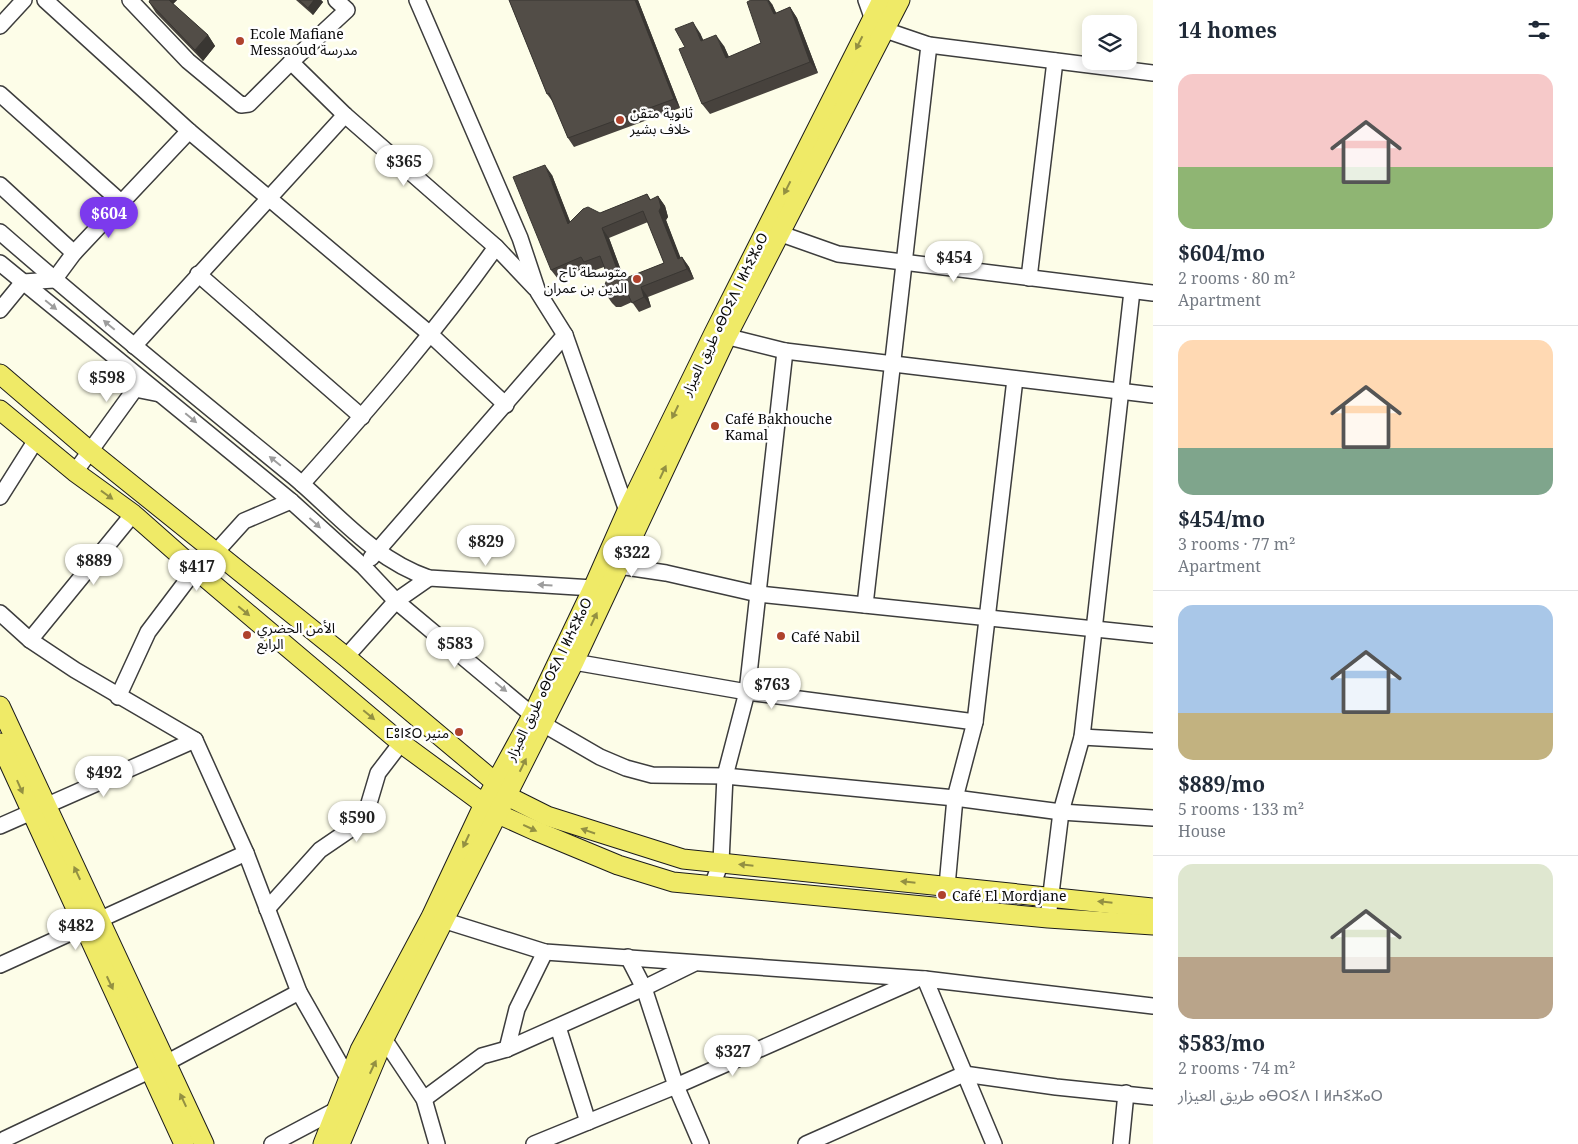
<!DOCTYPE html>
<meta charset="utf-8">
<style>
body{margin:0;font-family:"Noto Serif","Noto Sans Arabic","Noto Sans Tifinagh",serif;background:#f6f6f7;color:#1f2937;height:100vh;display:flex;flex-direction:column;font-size:19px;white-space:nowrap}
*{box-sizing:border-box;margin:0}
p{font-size:16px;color:#747a83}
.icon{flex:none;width:28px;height:28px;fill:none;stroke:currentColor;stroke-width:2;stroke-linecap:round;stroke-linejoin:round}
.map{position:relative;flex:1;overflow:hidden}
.panel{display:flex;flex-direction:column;background:#fff;width:425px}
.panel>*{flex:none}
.buttons{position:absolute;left:1082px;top:15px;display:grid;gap:10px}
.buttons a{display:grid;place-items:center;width:55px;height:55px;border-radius:10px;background:#fff;box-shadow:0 2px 12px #0003;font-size:25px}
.price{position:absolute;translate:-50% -42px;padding:0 11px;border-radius:18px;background:#fff;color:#222;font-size:16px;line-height:32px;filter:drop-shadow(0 1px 2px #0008)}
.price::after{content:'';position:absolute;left:50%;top:30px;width:15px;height:11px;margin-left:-8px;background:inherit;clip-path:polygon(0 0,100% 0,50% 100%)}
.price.current{background:#7c3aed;color:#fff}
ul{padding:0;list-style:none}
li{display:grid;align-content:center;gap:10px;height:265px;padding:0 25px}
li+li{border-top:1px solid #e0e1e3}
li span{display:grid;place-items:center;height:155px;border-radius:15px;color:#555}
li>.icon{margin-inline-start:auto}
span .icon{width:90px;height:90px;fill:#fffc;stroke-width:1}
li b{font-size:21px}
h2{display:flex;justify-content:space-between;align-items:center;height:60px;padding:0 25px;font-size:21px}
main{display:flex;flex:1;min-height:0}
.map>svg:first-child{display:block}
</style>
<main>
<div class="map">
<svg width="1153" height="1144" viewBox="0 0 1153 1144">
<rect width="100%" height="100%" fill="#fdfde8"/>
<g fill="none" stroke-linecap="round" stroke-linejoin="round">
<defs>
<g id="minor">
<path d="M45,0L189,131L430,334L506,405"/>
<path d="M130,0L188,61L241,105L249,104L291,62L347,10L336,0"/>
<path d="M417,0L520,238L538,292L565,335L627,511L633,515"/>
<path d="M866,0L872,17L885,30L929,45L1153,73"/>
<path d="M0,26L24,0"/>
<path d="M291,62L345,115L496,247L535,288"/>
<path d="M0,94L122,203"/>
<path d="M0,185L74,253"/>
<path d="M770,230L838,254L1153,293"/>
<path d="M0,232C96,316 195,396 294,477C338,514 373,559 429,578L593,588"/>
<path d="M0,263L291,501L364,567L396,601L543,724L600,757L626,768L652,775L725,776L955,798L1061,812L1153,818"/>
<path d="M198,274L362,417"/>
<path d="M1029,278L1055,61"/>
<path d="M0,310L23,282L54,280L74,253L189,131"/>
<path d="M717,334L785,351L1153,395"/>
<path d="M134,346L345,115"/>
<path d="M75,472L135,389L160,394"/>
<path d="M302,484C370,408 437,330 496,247"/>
<path d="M0,497L36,440"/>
<path d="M371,558L565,335"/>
<path d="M619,566L666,573L758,594L1153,635"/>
<path d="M865,605L929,45"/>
<path d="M0,613L30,640L75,670L195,740L246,853L299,992L348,1078L354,1084"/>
<path d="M30,640L133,514"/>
<path d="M346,657L396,601L429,578"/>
<path d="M574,662L747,692L975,722"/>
<path d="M118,697L148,632L188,579L201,574L216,552L244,521L291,501"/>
<path d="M1082,737L1153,741"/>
<path d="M0,826L195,740"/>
<path d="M712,886L721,862L725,776L747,692L785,351"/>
<path d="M945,908L955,798L975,722L1015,379"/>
<path d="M267,909L320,850L364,820L378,773L401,743"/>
<path d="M433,917L545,952L925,979L1153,1006"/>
<path d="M1048,918L1061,812L1082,737L1132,291"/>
<path d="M628,957L644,988L676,1086L701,1144"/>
<path d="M0,965L246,853"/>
<path d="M925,979L994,1144"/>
<path d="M558,1027L588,1122"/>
<path d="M384,1039L424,1099L437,1144"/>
<path d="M507,1049L517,1009L545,952"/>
<path d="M424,1099L482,1056L507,1049L644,988L693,964"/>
<path d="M5,1139L166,1063L299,992"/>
<path d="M272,1144L338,1109"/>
<path d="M534,1144L676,1086L914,981"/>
<path d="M806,1144L964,1074L1056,1087L1153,1097"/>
<path d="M1121,1144L1126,1093"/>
</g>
<g id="major">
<path d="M0,374L91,452L346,657L496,783L507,796L547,816L683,859L1153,908"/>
<path d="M0,410L75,472L133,514L201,574L401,743L484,804L496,813L536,831L618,865L673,882L1048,918L1153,925"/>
<path d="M0,706L204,1144"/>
<path d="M0,743L184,1144"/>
<path d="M323,1144L360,1050L431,917L484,804L533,714L593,588L627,511L714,333L882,0"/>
<path d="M340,1144L384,1039L574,662L727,336L900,0"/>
</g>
</defs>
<!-- minor casing -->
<use href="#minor" stroke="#3d3d3d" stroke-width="18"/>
<!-- major casing -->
<use href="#major" stroke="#1b1b1b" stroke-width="21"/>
<!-- minor -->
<use href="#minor" stroke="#fff" stroke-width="15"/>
<!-- major -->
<use href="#major" stroke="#efea67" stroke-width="19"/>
</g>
<!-- wall -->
<g fill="#47423d" fill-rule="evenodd">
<path d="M150,0H177L173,4L208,35L215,46L203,61L156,13L149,2Z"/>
<path d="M296,0H321L323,2L313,15Z"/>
<path d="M509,0H638L680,108L574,147L568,138L553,102L547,94Z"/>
<path d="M772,4L776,13L790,7L797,18L818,73L710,114L702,104L685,47L700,33L703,40L724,46L729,57L761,43Z"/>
<path d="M552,175L570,222L600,213L647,194L651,200L658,196L665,206L668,217L666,220L680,258L682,257L689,267L694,279L648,297L651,307L639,312L632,302L621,307H616L612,303L605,293L608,277L604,267L590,272L587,267L558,279L551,270ZM648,222L664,263L624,279L609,238Z"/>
</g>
<!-- shaded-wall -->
<g fill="#393632">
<path d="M167,0H177L171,6Z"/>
<path d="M314,0H321L323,2L313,15L308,8Z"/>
<path d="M635,0H638L680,108L674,99Z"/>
<path d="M767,0H769L772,4L782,25L774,14Z"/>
<path d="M790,7L797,18L818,73L810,62Z"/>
<path d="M693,22L700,33L709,52L701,41Z"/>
<path d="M208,35L215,46L203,61L195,50Z"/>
<path d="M716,35L724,46L734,69L726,58Z"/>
<path d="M545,165L552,175L575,234L568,224Z"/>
<path d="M658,196L665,206L668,217L666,220L685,269L678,259L659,211Z"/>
<path d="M602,228L609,238L628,289L621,280Z"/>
<path d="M682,257L689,267L694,279L687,269Z"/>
<path d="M641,287L648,297L651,307L644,297Z"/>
</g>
<!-- building -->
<g fill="#524d47" stroke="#393632" fill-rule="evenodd">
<path d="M150,0H169L208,35L195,50L149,2Z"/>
<path d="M299,0H314L308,8Z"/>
<path d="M509,0H635L674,99L568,138L549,93L547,94Z"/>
<path d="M751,0H767L774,14L790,7L810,62L702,104L679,49L685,47L675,29L693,22L701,41L716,35L726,58L761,43L747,2Z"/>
<path d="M545,165L568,224L583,209L588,207L600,213L647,194L650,200L658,196L661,207L659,211L678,259L682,257L687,269L641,287L644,297L632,303L627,292L614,297H609L605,293L604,287L608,277L600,256L584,262L581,257L551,270L513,177ZM643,211L664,263L621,280L602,228Z"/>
</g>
<!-- one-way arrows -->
<defs><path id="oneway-solid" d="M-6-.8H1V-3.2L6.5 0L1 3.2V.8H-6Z" transform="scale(1.25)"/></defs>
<g fill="#939042">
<use href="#oneway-solid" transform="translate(859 43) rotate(117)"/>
<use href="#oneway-solid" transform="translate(787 188) rotate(117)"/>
<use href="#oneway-solid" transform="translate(675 412) rotate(116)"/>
<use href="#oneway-solid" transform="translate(663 472) rotate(-65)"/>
<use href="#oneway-solid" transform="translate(107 495) rotate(36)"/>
<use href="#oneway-solid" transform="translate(244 611) rotate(40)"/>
<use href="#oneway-solid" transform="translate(594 619) rotate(-65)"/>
<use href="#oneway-solid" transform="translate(369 715) rotate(40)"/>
<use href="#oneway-solid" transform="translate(523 765) rotate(-64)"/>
<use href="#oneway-solid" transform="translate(20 787) rotate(66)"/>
<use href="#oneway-solid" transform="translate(530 828) rotate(25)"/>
<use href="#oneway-solid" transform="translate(588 831) rotate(-161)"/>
<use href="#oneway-solid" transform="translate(466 841) rotate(115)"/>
<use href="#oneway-solid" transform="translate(746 865) rotate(-174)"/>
<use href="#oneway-solid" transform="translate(77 873) rotate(-115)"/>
<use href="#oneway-solid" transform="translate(908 882) rotate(-174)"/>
<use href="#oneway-solid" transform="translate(1105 902) rotate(-174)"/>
<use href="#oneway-solid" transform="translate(110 983) rotate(65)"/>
<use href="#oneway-solid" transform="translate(373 1067) rotate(-65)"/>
<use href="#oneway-solid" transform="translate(183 1100) rotate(-115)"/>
</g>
<g fill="#9d9d9d">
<use href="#oneway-solid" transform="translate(51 305) rotate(39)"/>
<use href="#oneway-solid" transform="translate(109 325) rotate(-140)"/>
<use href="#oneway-solid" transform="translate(191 418) rotate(40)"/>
<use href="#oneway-solid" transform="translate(275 461) rotate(-141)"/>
<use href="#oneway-solid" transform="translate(315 523) rotate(42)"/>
<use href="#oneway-solid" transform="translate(545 585) rotate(-176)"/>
<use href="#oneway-solid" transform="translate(501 687) rotate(39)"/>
</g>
<!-- markers -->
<g fill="#af422d" stroke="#fff" stroke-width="2">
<circle cx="240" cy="41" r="5"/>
<circle cx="620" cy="120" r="5"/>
<circle cx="637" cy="279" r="5"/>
<circle cx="715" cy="426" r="5"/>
<circle cx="247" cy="635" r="5"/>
<circle cx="781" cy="636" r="5"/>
<circle cx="459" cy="732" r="5"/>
<circle cx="942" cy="895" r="5"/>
</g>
<g text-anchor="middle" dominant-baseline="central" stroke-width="5" stroke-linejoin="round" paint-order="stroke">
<!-- poi labels -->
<g font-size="14" fill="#0a0a0a" stroke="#fff" text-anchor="start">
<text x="250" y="33">Ecole Mafiane<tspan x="250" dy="16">Messaoud مدرسة</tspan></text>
<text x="630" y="112">ثانوية متقن<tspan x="630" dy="16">خلاف بشير</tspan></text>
<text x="627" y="271" text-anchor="end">متوسطة تاج<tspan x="627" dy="16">الدين بن عمران</tspan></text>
<text x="725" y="418">Café Bakhouche<tspan x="725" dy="16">Kamal</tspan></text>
<text x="257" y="627">الأمن الحضري<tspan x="257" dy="16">الرابع</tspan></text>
<text x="791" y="636">Café Nabil</text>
<text x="449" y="732" text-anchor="end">ⵎⵓⵏⵉⵔ منير</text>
<text x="952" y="895">Café El Mordjane</text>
</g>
<!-- street labels -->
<g font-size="14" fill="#0a0a0a" stroke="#fff">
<text transform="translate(724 314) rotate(-64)">طريق العيزار ⴰⴱⵔⵉⴷ ⵏ ⵍⵄⵉⵣⴰⵔ</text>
<text transform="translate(548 679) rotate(-64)">طريق العيزار ⴰⴱⵔⵉⴷ ⵏ ⵍⵄⵉⵣⴰⵔ</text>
</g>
</g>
</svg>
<div class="buttons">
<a><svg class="icon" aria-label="layers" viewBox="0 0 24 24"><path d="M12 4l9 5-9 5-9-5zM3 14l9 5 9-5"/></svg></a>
</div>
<b class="price" style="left:404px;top:187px">$365</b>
<b class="price current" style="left:109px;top:239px">$604</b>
<b class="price" style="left:954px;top:283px">$454</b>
<b class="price" style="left:107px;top:403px">$598</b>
<b class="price" style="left:486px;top:567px">$829</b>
<b class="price" style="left:632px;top:578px">$322</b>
<b class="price" style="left:94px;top:586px">$889</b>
<b class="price" style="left:197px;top:592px">$417</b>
<b class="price" style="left:455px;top:669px">$583</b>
<b class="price" style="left:772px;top:710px">$763</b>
<b class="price" style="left:104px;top:798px">$492</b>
<b class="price" style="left:357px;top:843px">$590</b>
<b class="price" style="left:76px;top:951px">$482</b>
<b class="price" style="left:733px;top:1077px">$327</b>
</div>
<section class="panel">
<h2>14 homes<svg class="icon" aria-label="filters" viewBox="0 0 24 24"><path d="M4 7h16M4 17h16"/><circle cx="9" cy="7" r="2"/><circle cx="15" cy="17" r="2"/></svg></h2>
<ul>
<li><span style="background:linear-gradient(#f6c9c9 60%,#8fb573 0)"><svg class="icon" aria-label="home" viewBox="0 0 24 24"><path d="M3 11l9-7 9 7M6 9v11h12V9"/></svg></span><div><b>$604/mo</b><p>2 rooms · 80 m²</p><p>Apartment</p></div></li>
<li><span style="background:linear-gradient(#ffd9b3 70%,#7fa58c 0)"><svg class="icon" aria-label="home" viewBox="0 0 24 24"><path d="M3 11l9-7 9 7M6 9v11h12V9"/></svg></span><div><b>$454/mo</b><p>3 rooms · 77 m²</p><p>Apartment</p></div></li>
<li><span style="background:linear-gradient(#a9c7e8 70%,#c2b280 0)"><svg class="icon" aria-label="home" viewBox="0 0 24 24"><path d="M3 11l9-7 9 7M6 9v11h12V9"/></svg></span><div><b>$889/mo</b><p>5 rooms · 133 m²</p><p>House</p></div></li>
<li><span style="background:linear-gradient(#dfe7d0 60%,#b9a48a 0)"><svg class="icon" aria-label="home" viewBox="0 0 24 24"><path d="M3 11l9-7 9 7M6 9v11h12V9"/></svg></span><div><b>$583/mo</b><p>2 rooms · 74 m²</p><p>طريق العيزار ⴰⴱⵔⵉⴷ ⵏ ⵍⵄⵉⵣⴰⵔ</p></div></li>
</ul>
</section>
</main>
